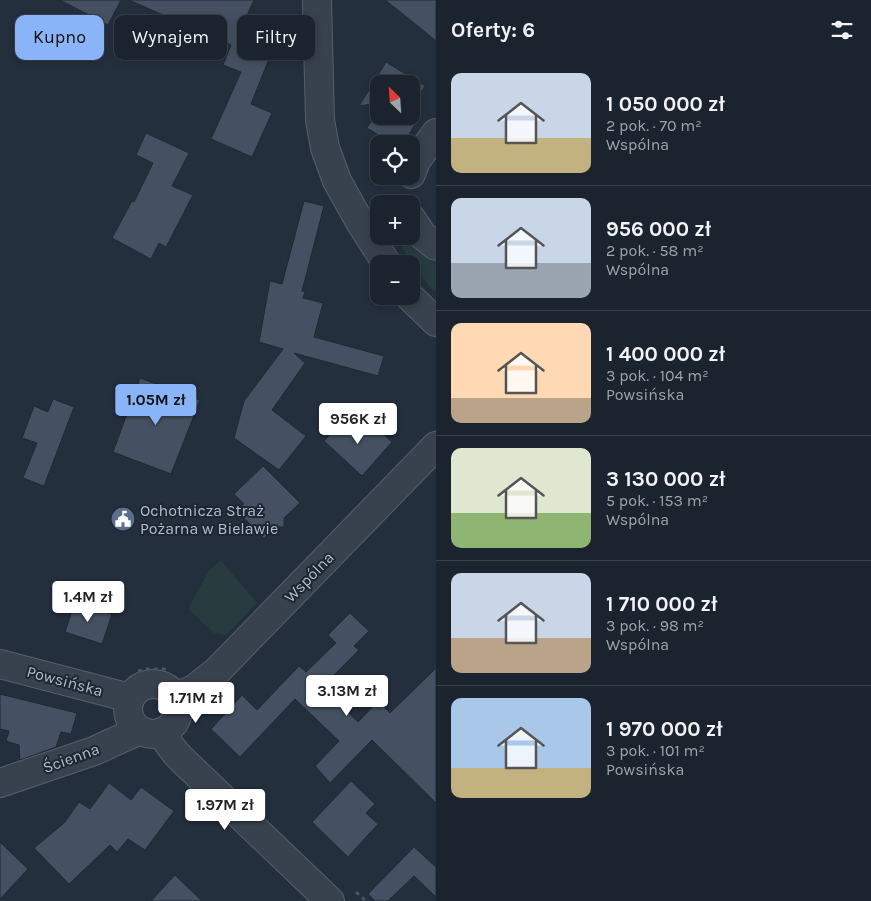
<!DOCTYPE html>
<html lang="pl">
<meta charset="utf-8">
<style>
body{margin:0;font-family:Karla,sans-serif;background:#242b36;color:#f1f3f6;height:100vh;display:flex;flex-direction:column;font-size:19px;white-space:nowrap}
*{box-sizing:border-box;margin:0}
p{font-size:16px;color:#a0a4aa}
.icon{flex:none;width:28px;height:28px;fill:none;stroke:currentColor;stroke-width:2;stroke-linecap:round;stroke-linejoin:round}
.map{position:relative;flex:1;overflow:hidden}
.drawer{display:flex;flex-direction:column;background:#1b232e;width:435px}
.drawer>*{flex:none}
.banner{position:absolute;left:15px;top:15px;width:345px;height:45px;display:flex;gap:10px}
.needle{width:32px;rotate:335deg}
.fabs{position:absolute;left:370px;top:75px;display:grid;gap:10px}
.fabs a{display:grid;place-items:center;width:50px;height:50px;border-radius:10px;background:#1b232e;box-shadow:0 2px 8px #0003,0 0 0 1px #39404a;font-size:25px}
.price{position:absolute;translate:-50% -42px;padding:0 11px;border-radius:5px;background:#fff;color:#222;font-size:16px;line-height:32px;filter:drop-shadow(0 1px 2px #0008)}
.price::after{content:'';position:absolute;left:50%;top:30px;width:15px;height:11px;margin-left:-8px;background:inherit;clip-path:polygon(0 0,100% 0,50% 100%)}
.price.active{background:#8ab4f8;color:#111}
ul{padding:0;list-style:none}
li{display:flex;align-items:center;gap:15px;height:125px;padding:0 15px}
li+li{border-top:1px solid #39404a}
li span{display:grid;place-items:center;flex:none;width:140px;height:100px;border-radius:10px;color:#555}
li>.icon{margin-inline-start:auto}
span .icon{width:60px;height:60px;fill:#fffc;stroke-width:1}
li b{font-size:21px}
h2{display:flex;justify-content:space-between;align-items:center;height:60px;padding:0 15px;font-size:21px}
.tag{padding:0 18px;border-radius:10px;background:#1b232e;box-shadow:0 2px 8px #0003,0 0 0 1px #39404a;font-size:18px;line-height:45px}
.tag.active{background:#8ab4f8;color:#111}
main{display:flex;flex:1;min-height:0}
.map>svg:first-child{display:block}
</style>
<main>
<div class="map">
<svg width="436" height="901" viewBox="0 0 436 901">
<rect width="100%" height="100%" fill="#242f3e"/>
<!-- green -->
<g fill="#263c3f">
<path d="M394,236H406C414,248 423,256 436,262V290L434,291L428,285Z"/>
<path d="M221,560L257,603L226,635L214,633L188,609L208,572Z"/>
</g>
<!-- building -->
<g fill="#455162" stroke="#1f2835">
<path d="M60,0H121L108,25Z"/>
<path d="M129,0H254L244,22L258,27L257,30L277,39L251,104L272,113L252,157L211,139L241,72L223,65L231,45Z"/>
<path d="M385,0H436V41L408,18Z"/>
<path d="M386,62L425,86L411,108V84H379V103L359,106Z"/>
<path d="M379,108V116H411L418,120L403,144H393L367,128Z"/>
<path d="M146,133L189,153L172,186L193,195L166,247L159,243L151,259L112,238L132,201L134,202L153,163L136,155Z"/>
<path d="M304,201L324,206L302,291L305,292L303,298L323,303L314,337L384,356L378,376L294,353L305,363L272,410L306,436L279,470L234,438L244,401L283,349L259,342L270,281L282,284Z"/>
<path d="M140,378L200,400L171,474L113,452Z"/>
<path d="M53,399L74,407L44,486L23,478L37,443L22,438L34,406L48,412Z"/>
<path d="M344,419L357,430L367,419L392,442L362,476L324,441Z"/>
<path d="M263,466L300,503L284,518V527H275L264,538L244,518L248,514L241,506L244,504L234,494Z"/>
<path d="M75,602L112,614L102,644L65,632Z"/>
<path d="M350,613L369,631L354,646L359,650L322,687L358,722L378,701L390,713L436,668V803L372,740L330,783L315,766L339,741L295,699L240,757L211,729L242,695L257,710L299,666L306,672L336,643L328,635Z"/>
<path d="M0,694L77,713L71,734L61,732L56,747L20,760L19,745L6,741L9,731L0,729Z"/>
<path d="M351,781L375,804L366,813L378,824L348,857L312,822Z"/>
<path d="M109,783L131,800L141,787L174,811L145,850L128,839L117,852L110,845L69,884L34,848L64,823L79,802L90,809Z"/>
<path d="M0,842L28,869L0,899Z"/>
<path d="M414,847L436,867V897L414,876L388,901H375L368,894Z"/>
<path d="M175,875L202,901H151Z"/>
</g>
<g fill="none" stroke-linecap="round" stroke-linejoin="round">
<defs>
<g id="minor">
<path d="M317,0L320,120L325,148L337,181L360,222L387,264"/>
<path d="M411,174L416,161L436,133"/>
<path d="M411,218L422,235L436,246"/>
<path d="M409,296L436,322"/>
<path d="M0,664L130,698"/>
<circle cx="153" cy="709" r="25"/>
<path d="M175,697L194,689L217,671L436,446"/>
<path d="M162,732C169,748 182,760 195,772L330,901"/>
<path d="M0,783L94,751L140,730"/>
</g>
</defs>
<!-- minor casing -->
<use href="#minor" stroke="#565f6c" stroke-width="30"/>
<!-- path -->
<g stroke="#44595c" stroke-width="3" stroke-dasharray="4 4" stroke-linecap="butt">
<path d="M138,671L147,669H167"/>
<path d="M356,892L366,901"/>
</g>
<!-- minor -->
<use href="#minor" stroke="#38414e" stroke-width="28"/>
</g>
<!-- icons -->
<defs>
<symbol id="civic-disc" viewBox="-11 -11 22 22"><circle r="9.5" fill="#5c6f8a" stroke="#1d2633"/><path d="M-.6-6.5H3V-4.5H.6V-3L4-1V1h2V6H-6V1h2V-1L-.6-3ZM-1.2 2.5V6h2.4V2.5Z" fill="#fff"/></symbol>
</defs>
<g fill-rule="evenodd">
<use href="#civic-disc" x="109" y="505" width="28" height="28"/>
</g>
<g text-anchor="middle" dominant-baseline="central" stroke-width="4" stroke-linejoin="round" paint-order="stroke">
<!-- poi labels -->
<g font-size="16" fill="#b4bcc9" stroke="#1d2633" text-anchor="start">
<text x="140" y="510">Ochotnicza Straż<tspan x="140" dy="18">Pożarna w Bielawie</tspan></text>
</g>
<!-- street labels -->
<g font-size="16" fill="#b4bcc9" stroke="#1d2633">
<text transform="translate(309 577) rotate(-46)">Wspólna</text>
<text transform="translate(65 681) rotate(15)">Powsińska</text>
<text transform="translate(71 758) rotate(-20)">Ścienna</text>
</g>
</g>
</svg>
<div class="fabs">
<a><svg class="needle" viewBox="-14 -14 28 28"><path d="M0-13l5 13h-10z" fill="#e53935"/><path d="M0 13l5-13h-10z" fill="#a0a4aa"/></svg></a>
<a><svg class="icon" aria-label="locate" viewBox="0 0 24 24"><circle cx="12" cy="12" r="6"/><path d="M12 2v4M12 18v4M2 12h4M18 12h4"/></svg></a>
<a>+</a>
<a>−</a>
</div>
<b class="price active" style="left:156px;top:426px">1.05M zł</b>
<b class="price" style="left:358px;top:445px">956K zł</b>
<b class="price" style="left:88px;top:623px">1.4M zł</b>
<b class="price" style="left:347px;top:717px">3.13M zł</b>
<b class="price" style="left:196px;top:724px">1.71M zł</b>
<b class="price" style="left:225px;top:831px">1.97M zł</b>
<div class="banner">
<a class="tag active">Kupno</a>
<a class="tag">Wynajem</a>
<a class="tag">Filtry</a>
</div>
</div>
<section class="drawer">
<h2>Oferty: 6<svg class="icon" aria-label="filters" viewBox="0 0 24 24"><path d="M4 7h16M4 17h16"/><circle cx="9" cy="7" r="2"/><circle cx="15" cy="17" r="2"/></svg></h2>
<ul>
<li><span style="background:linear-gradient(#c9d6e8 65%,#c2b280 0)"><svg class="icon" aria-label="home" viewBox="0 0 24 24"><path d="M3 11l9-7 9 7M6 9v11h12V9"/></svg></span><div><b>1 050 000 zł</b><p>2 pok. · 70 m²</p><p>Wspólna</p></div></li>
<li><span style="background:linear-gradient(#c9d6e8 65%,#9aa5b1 0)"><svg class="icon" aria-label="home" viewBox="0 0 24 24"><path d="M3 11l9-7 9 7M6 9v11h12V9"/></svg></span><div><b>956 000 zł</b><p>2 pok. · 58 m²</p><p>Wspólna</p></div></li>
<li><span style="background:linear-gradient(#ffd9b3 75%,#b9a48a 0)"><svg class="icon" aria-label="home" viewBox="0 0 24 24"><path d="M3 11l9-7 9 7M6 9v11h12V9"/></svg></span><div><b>1 400 000 zł</b><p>3 pok. · 104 m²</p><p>Powsińska</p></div></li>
<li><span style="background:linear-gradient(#dfe7d0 65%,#8fb573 0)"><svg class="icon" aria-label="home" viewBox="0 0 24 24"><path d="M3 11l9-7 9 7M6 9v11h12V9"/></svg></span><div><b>3 130 000 zł</b><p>5 pok. · 153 m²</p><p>Wspólna</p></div></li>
<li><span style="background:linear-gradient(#c9d6e8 65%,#b9a48a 0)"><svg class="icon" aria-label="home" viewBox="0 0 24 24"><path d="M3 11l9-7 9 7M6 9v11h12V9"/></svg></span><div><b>1 710 000 zł</b><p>3 pok. · 98 m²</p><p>Wspólna</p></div></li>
<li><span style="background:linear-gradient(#a9c7e8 70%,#c2b280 0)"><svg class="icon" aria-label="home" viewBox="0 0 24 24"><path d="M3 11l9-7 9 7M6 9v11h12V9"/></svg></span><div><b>1 970 000 zł</b><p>3 pok. · 101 m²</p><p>Powsińska</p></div></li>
</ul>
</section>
</main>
